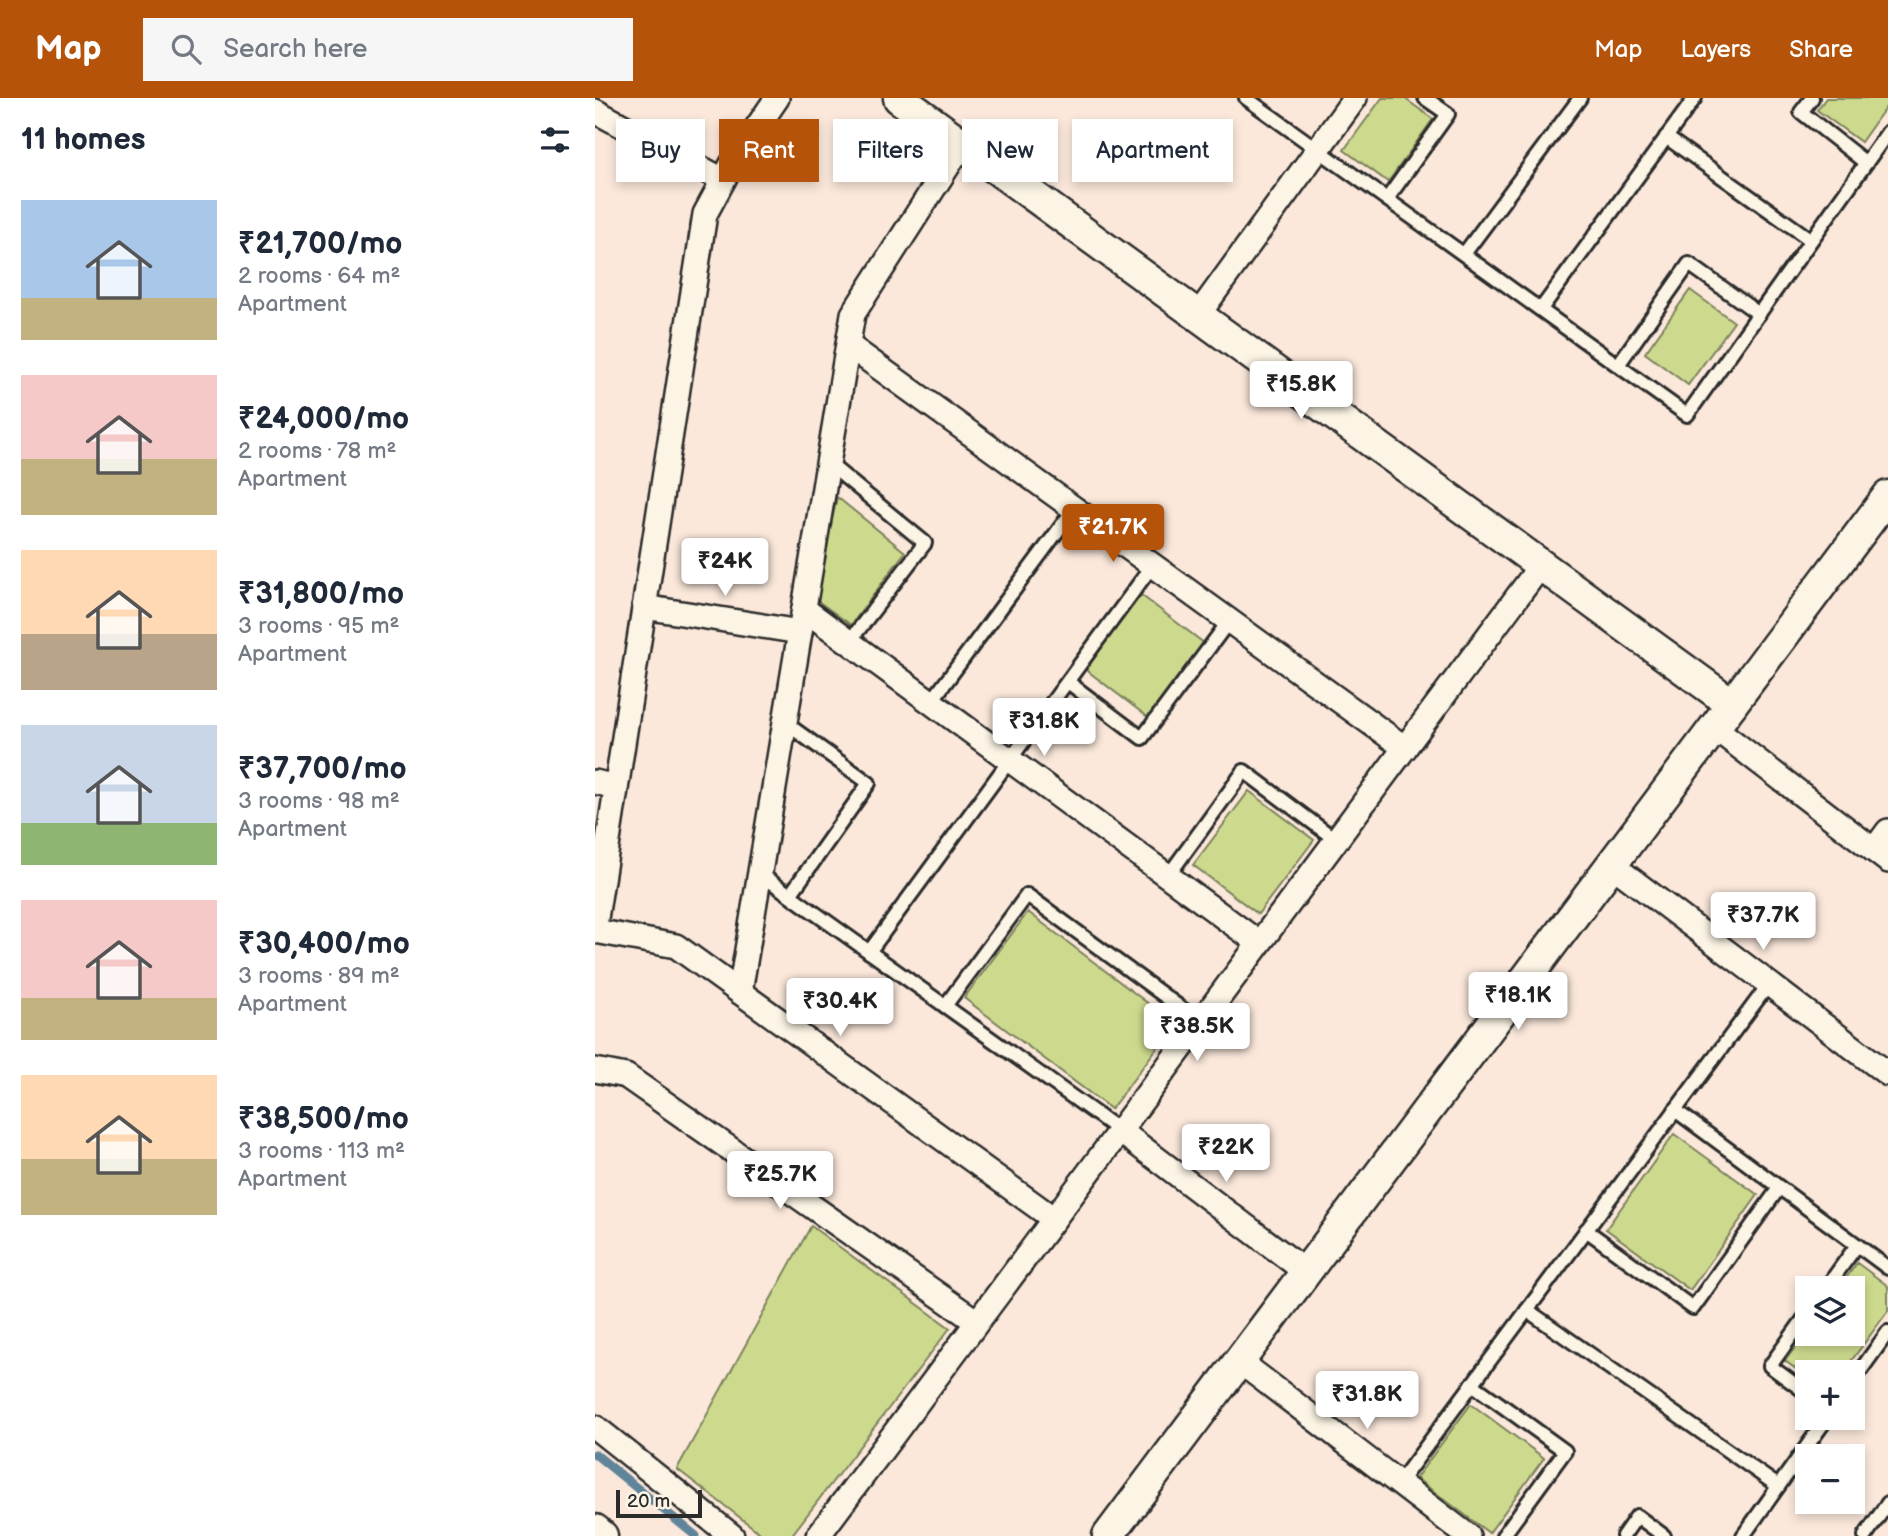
<!DOCTYPE html>
<meta charset="utf-8">
<style>
body{margin:0;font-family:"Balsamiq Sans",sans-serif;background:#f6f6f7;color:#1f2937;height:100vh;display:flex;flex-direction:column;font-size:26px;white-space:nowrap}
*{box-sizing:border-box;margin:0}
p{font-size:23px;color:#747a83}
.icon{flex:none;width:38px;height:38px;fill:none;stroke:currentColor;stroke-width:2;stroke-linecap:round;stroke-linejoin:round}
.map{position:relative;flex:1;overflow:hidden}
.sheet{display:flex;flex-direction:column;background:#fff;width:595px}
.sheet>*{flex:none}
.top-card{position:absolute;left:21px;top:21px;width:665px;height:63px;display:flex;gap:14px}
.controls{position:absolute;left:1200px;top:1178px;display:grid;gap:14px}
.controls a{display:grid;place-items:center;width:70px;height:70px;border-radius:0px;background:#fff;box-shadow:0 4px 10px #0003;font-size:35px}
.scale{position:absolute;left:21px;bottom:18px;width:86px;box-sizing:border-box;padding-left:7px;border:4px solid #2b2b2b;border-top:0;font-size:19px;line-height:24px;white-space:nowrap;color:#2b2b2b;-webkit-text-stroke:5px #fcf5e5;paint-order:stroke}
.price{position:absolute;translate:-50% -60px;padding:0 16px;border-radius:7px;background:#fff;color:#222;font-size:23px;line-height:46px;filter:drop-shadow(0 2px 4px #0008)}
.price::after{content:'';position:absolute;left:50%;top:42px;width:21px;height:16px;margin-left:-10px;background:inherit;clip-path:polygon(0 0,100% 0,50% 100%)}
.price.on{background:#b45309;color:#fff}
ul{padding:0;list-style:none}
li{display:flex;align-items:center;gap:21px;height:175px;padding:0 21px}
li span{display:grid;place-items:center;flex:none;width:196px;height:140px;border-radius:0px;color:#555}
li>.icon{margin-inline-start:auto}
span .icon{width:84px;height:84px;fill:#fffc;stroke-width:1}
li b{font-size:30px}
h2{display:flex;justify-content:space-between;align-items:center;height:84px;padding:0 21px;font-size:30px}
.tag{padding:0 24px;border-radius:0px;background:#fff;box-shadow:0 4px 10px #0003;font-size:24px;line-height:63px}
.tag.on{background:#b45309;color:#fff}
header{display:flex;align-items:center;gap:42px;box-sizing:border-box;height:98px;padding:0 35px;background:#b45309;color:#fff}
header strong{font-size:33px}
nav{display:flex;gap:38px;margin-inline-start:auto;font-size:24px}
.search{width:490px;height:63px;background:#f6f6f7;display:flex;align-items:center;gap:18px;box-sizing:border-box;padding:0 24px;border-radius:0px;color:#747a83;font-size:26px}
main{display:flex;flex:1;min-height:0}
.map>svg:first-child{display:block}
</style>
<header>
<strong>Map</strong>
<div class="search"><svg class="icon" aria-label="search" viewBox="0 0 24 24"><circle cx="10" cy="10" r="6"/><path d="M15 15l6 6"/></svg>Search here</div>
<nav><a>Map</a><a>Layers</a><a>Share</a></nav>
</header>
<main>
<section class="sheet">
<h2>11 homes<svg class="icon" aria-label="filters" viewBox="0 0 24 24"><path d="M4 7h16M4 17h16"/><circle cx="9" cy="7" r="2"/><circle cx="15" cy="17" r="2"/></svg></h2>
<ul>
<li><span style="background:linear-gradient(#a9c7e8 70%,#c2b280 0)"><svg class="icon" aria-label="home" viewBox="0 0 24 24"><path d="M3 11l9-7 9 7M6 9v11h12V9"/></svg></span><div><b>₹21,700/mo</b><p>2 rooms · 64 m²</p><p>Apartment</p></div></li>
<li><span style="background:linear-gradient(#f6c9c9 60%,#c2b280 0)"><svg class="icon" aria-label="home" viewBox="0 0 24 24"><path d="M3 11l9-7 9 7M6 9v11h12V9"/></svg></span><div><b>₹24,000/mo</b><p>2 rooms · 78 m²</p><p>Apartment</p></div></li>
<li><span style="background:linear-gradient(#ffd9b3 60%,#b9a48a 0)"><svg class="icon" aria-label="home" viewBox="0 0 24 24"><path d="M3 11l9-7 9 7M6 9v11h12V9"/></svg></span><div><b>₹31,800/mo</b><p>3 rooms · 95 m²</p><p>Apartment</p></div></li>
<li><span style="background:linear-gradient(#c9d6e8 70%,#8fb573 0)"><svg class="icon" aria-label="home" viewBox="0 0 24 24"><path d="M3 11l9-7 9 7M6 9v11h12V9"/></svg></span><div><b>₹37,700/mo</b><p>3 rooms · 98 m²</p><p>Apartment</p></div></li>
<li><span style="background:linear-gradient(#f6c9c9 70%,#c2b280 0)"><svg class="icon" aria-label="home" viewBox="0 0 24 24"><path d="M3 11l9-7 9 7M6 9v11h12V9"/></svg></span><div><b>₹30,400/mo</b><p>3 rooms · 89 m²</p><p>Apartment</p></div></li>
<li><span style="background:linear-gradient(#ffd9b3 60%,#c2b280 0)"><svg class="icon" aria-label="home" viewBox="0 0 24 24"><path d="M3 11l9-7 9 7M6 9v11h12V9"/></svg></span><div><b>₹38,500/mo</b><p>3 rooms · 113 m²</p><p>Apartment</p></div></li>
</ul>
</section>
<div class="map">
<svg width="1293" height="1438" viewBox="0 0 1293 1438">
<rect width="100%" height="100%" fill="#fbe8db"/>
<filter id="ink" filterUnits="userSpaceOnUse"><feTurbulence type="fractalNoise" baseFrequency=".0143" numOctaves="2"/><feDisplacementMap in="SourceGraphic" scale="14" xChannelSelector="R" yChannelSelector="G"/><feConvolveMatrix kernelMatrix="1 2 1 2 8 2 1 2 1" color-interpolation-filters="sRGB"/></filter>
<g filter="url(#ink)">
<!-- green -->
<g fill="#cdda8e" stroke="#7c825c" stroke-width="2">
<path d="M787,0H809L838,21L793,84L749,52Z"/>
<path d="M1231,0H1293V6L1266,44L1222,12Z"/>
<path d="M1095,192L1139,224L1093,287L1050,255Z"/>
<path d="M242,399L310,454L256,527L220,501Z"/>
<path d="M546,497L610,546L554,620L490,571Z"/>
<path d="M654,693L719,742L663,816L598,767Z"/>
<path d="M433,814L580,926L516,1011L369,900Z"/>
<path d="M1079,1036L1163,1097L1095,1192L1011,1131Z"/>
<path d="M216,1128L355,1230L196,1438H169L82,1371Z"/>
<path d="M1262,1165L1293,1188V1213L1248,1274H1213V1280L1190,1263L1213,1233V1236H1258V1190H1244Z"/>
<path d="M876,1306L949,1360L894,1435L821,1380Z"/>
</g>
<g fill="none" stroke-linecap="round" stroke-linejoin="round">
<!-- stream -->
<path stroke="#608499" stroke-width="9" d="M0,1356L101,1438"/>
<defs>
<g id="service">
<path d="M651,0L1092,317L1293,34"/>
<path d="M1217,0L1206,14L1271,65"/>
<path d="M1071,39L1216,142"/>
<path d="M792,101L853,16L830,0"/>
<path d="M869,156L985,0"/>
<path d="M946,211L1100,0"/>
<path d="M1023,267L1094,166L1164,216"/>
<path d="M233,365L330,445L254,544"/>
<path d="M473,584L547,640L634,523"/>
<path d="M336,604L479,411"/>
<path d="M189,624L274,685L195,797"/>
<path d="M164,775L525,1033"/>
<path d="M573,778L649,673L741,742"/>
<path d="M274,854L557,468"/>
<path d="M350,908L432,797L605,924"/>
<path d="M1080,1012L1293,1170"/>
<path d="M991,1132L1098,1210L1184,1090"/>
<path d="M1231,1190L1262,1147"/>
<path d="M932,1212L1183,1388"/>
<path d="M1213,1215L1175,1268L1213,1296"/>
<path d="M1258,1283L1293,1234"/>
<path d="M877,1286L970,1353L908,1438"/>
<path d="M804,1385L1174,886"/>
<path d="M1028,1438L1042,1418L1069,1438"/>
<path d="M1148,1438L1232,1320"/>
<path d="M1270,1438L1293,1405"/>
</g>
<g id="minor">
<path d="M0,13L128,82"/>
<path d="M603,217L760,0"/>
<path d="M253,247L810,650"/>
<path d="M49,509L205,534"/>
<path d="M209,511L664,845"/>
<path d="M1120,630L1293,763"/>
<path d="M0,684L21,689"/>
<path d="M1279,752L1293,733"/>
<path d="M1017,767L1293,976"/>
<path d="M0,827L110,116L137,66L182,0"/>
<path d="M0,833L81,848L459,1121"/>
<path d="M145,894L258,216L367,46"/>
<path d="M0,972L31,978L382,1224"/>
<path d="M525,1033L711,1174"/>
<path d="M644,1263L873,1438"/>
<path d="M0,1329L137,1438"/>
<path d="M223,1438L946,467"/>
</g>
<g id="tertiary">
<path d="M304,0L1137,606"/>
<path d="M0,1432L7,1438"/>
<path d="M513,1438L1293,398"/>
</g>
</defs>
<!-- service casing -->
<use href="#service" stroke="#2b2b2b" stroke-width="18"/>
<!-- minor casing -->
<use href="#minor" stroke="#2b2b2b" stroke-width="28"/>
<!-- tertiary casing -->
<use href="#tertiary" stroke="#2b2b2b" stroke-width="35"/>
<!-- service -->
<use href="#service" stroke="#fcf5e5" stroke-width="12"/>
<!-- minor -->
<use href="#minor" stroke="#fcf5e5" stroke-width="23"/>
<!-- tertiary -->
<use href="#tertiary" stroke="#fcf5e5" stroke-width="30"/>
</g>
</g>
</svg>
<div class="controls">
<a><svg class="icon" aria-label="layers" viewBox="0 0 24 24"><path d="M12 4l9 5-9 5-9-5zM3 14l9 5 9-5"/></svg></a>
<a>+</a>
<a>−</a>
</div>
<div class="scale">20 m</div>
<b class="price" style="left:706px;top:323px">₹15.8K</b>
<b class="price on" style="left:518px;top:466px">₹21.7K</b>
<b class="price" style="left:130px;top:500px">₹24K</b>
<b class="price" style="left:449px;top:660px">₹31.8K</b>
<b class="price" style="left:1168px;top:854px">₹37.7K</b>
<b class="price" style="left:923px;top:934px">₹18.1K</b>
<b class="price" style="left:245px;top:940px">₹30.4K</b>
<b class="price" style="left:602px;top:965px">₹38.5K</b>
<b class="price" style="left:631px;top:1086px">₹22K</b>
<b class="price" style="left:185px;top:1113px">₹25.7K</b>
<b class="price" style="left:772px;top:1333px">₹31.8K</b>
<div class="top-card">
<a class="tag">Buy</a>
<a class="tag on">Rent</a>
<a class="tag">Filters</a>
<a class="tag">New</a>
<a class="tag">Apartment</a>
</div>
</div>
</main>
